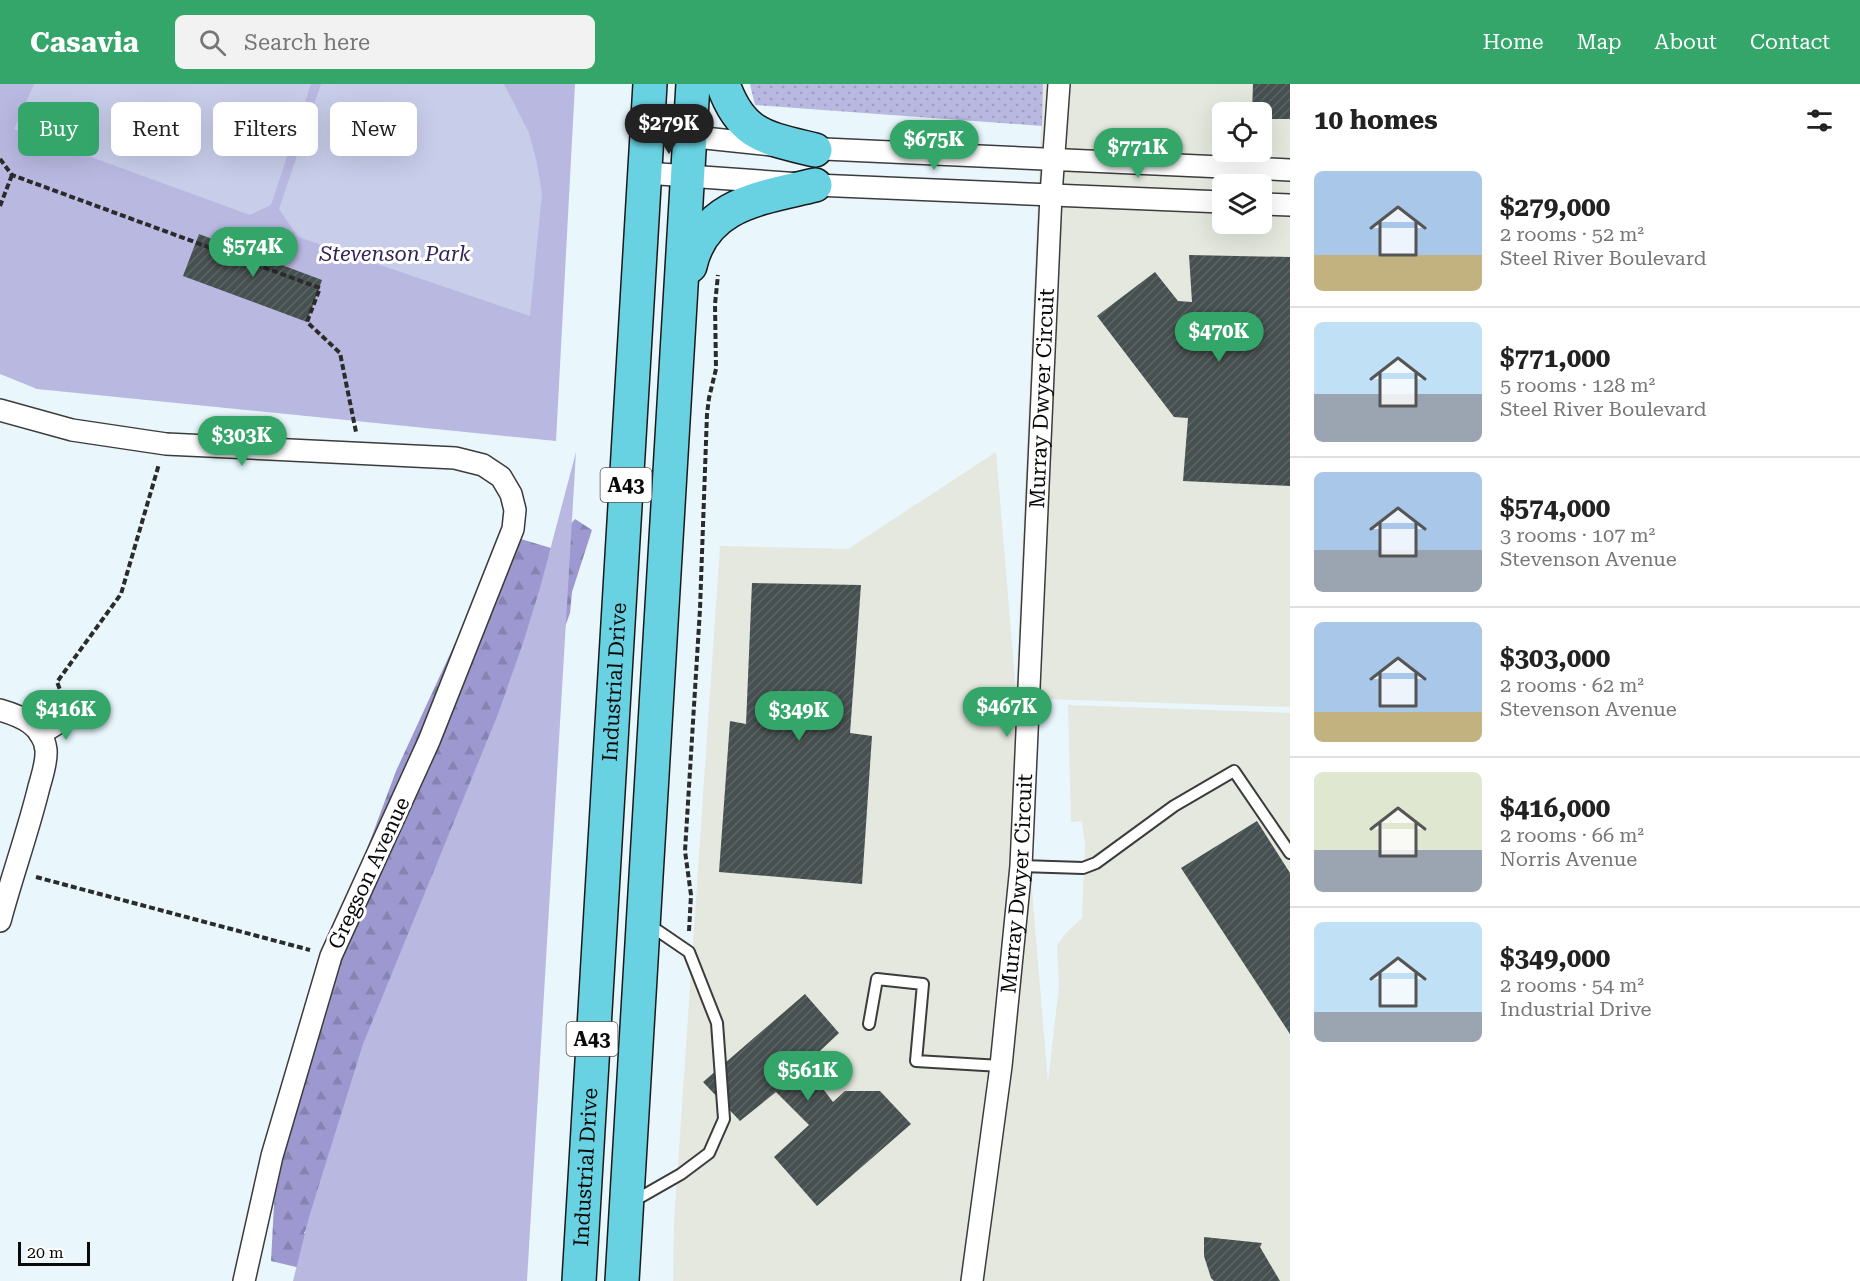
<!DOCTYPE html>
<meta charset="utf-8">
<style>
body{margin:0;font-family:"Roboto Serif",serif;background:#f2f2f2;color:#222;height:100vh;display:flex;flex-direction:column;font-size:22px;white-space:nowrap}
*{box-sizing:border-box;margin:0}
p{font-size:20px;color:#767676}
.icon{flex:none;width:33px;height:33px;fill:none;stroke:currentColor;stroke-width:2;stroke-linecap:round;stroke-linejoin:round}
.map{position:relative;flex:1;overflow:hidden}
.side{display:flex;flex-direction:column;background:#fff;width:570px}
.side>*{flex:none}
.guide{position:absolute;left:18px;top:18px;width:570px;height:54px;display:flex;gap:12px}
.controls{position:absolute;left:1212px;top:18px;display:grid;gap:12px}
.controls a{display:grid;place-items:center;width:60px;height:60px;border-radius:9px;background:#fff;box-shadow:0 6px 24px #0002;font-size:30px}
.scale{position:absolute;left:18px;bottom:15px;width:72px;box-sizing:border-box;padding-left:6px;border:3px solid #090909;border-top:0;font-size:16px;line-height:21px;white-space:nowrap;color:#090909;-webkit-text-stroke:4px #fff;paint-order:stroke}
.price{position:absolute;translate:-50% -51px;padding:0 14px;border-radius:21px;background:#35a66a;color:#fff;font-size:20px;line-height:39px;filter:drop-shadow(0 2px 3px #0008)}
.price::after{content:'';position:absolute;left:50%;top:36px;width:18px;height:14px;margin-left:-9px;background:inherit;clip-path:polygon(0 0,100% 0,50% 100%)}
.price.selected{background:#222;color:#fff}
ul{padding:0;list-style:none}
li{display:flex;align-items:center;gap:18px;height:150px;padding:0 24px}
li+li{border-top:2px solid #e0e0e0}
li span{display:grid;place-items:center;flex:none;width:168px;height:120px;border-radius:9px;color:#555}
li>.icon{margin-inline-start:auto}
span .icon{width:72px;height:72px;fill:#fffc;stroke-width:1}
li b{font-size:26px}
h2{display:flex;justify-content:space-between;align-items:center;height:72px;padding:0 24px;font-size:26px}
.tag{padding:0 21px;border-radius:9px;background:#fff;box-shadow:0 6px 24px #0002;font-size:21px;line-height:54px}
.tag.selected{background:#35a66a;color:#fff}
header{display:flex;align-items:center;gap:36px;box-sizing:border-box;height:84px;padding:0 30px;background:#35a66a;color:#fff}
header strong{font-size:28px}
nav{display:flex;gap:33px;margin-inline-start:auto;font-size:21px}
.search{width:420px;height:54px;background:#f2f2f2;display:flex;align-items:center;gap:15px;box-sizing:border-box;padding:0 21px;border-radius:9px;color:#767676;font-size:22px}
main{display:flex;flex:1;min-height:0}
.map>svg:first-child{display:block}
</style>
<header>
<strong>Casavia</strong>
<div class="search"><svg class="icon" aria-label="search" viewBox="0 0 24 24"><circle cx="10" cy="10" r="6"/><path d="M15 15l6 6"/></svg>Search here</div>
<nav><a>Home</a><a>Map</a><a>About</a><a>Contact</a></nav>
</header>
<main>
<div class="map">
<svg width="1290" height="1197" viewBox="0 0 1290 1197">
<defs>
<pattern id="grass-dots" width="8" height="8" patternUnits="userSpaceOnUse" patternTransform="scale(1.5)"><rect width="8" height="8" fill="#b8b8e1"/><path d="M2 2h.1M6 6h.1" fill="none" stroke="#9d9dc0" stroke-width="1.8" stroke-linecap="round"/></pattern>
<pattern id="forest-firs" width="22" height="20" patternUnits="userSpaceOnUse" patternTransform="scale(1.5)"><rect width="22" height="20" fill="#9d99d0"/><path d="M5 1l3.5 6h-7zM16 11l3.5 6h-7z" fill="#8682b1"/></pattern>
<pattern id="building-hatch" width="6" height="6" patternUnits="userSpaceOnUse" patternTransform="scale(1.5)"><rect width="6" height="6" fill="#475050"/><path d="M-1 1l2-2M0 6l6-6M5 7l2-2" fill="none" stroke="#5d6464"/></pattern>
</defs>
<rect width="100%" height="100%" fill="#e9f6fc"/>
<!-- industrial -->
<path fill="#e4e8de" fill-rule="evenodd" d="M1043,0H1290V623L1016,614L1048,998L1059,902L1057,861L1066,849L1082,834L1085,761L1082,737L1071,738L1068,621L1290,629V1197H673L674,1139L720,462L848,465L996,368L1016,607ZM1222,28H1262V68H1222ZM1222,100H1262V140H1222Z"/>
<!-- grass -->
<path fill="url(#grass-dots)" d="M750,0H1043L1042,42L755,21Z"/>
<!-- forest -->
<path fill="url(#forest-firs)" d="M575,435L592,446L572,508L570,529L509,697L352,1077L304,1149L355,1197L271,1177L277,1065L292,967L396,687L474,518L514,453L551,464Z"/>
<!-- park -->
<g fill="#b8b8e1">
<path d="M0,0H575L556,357L37,305L0,290Z"/>
<path d="M576,368L527,1197H293L309,1133L363,960L498,630L524,556L540,504Z"/>
</g>
<!-- pitch -->
<g fill="#c8cdea">
<path d="M34,0H311L271,121L250,131L14,45Z"/>
<path d="M321,0H504L529,49L537,79L542,110L530,232L298,153L279,125Z"/>
</g>
<!-- building -->
<g fill="url(#building-hatch)">
<path d="M1253,0H1290V35H1262V28H1252Z"/>
<path d="M199,150L322,196L307,238L183,192Z"/>
<path d="M1189,171L1290,173V402L1183,397L1188,334L1174,333L1097,232L1155,188L1178,217L1192,218Z"/>
<path d="M752,499L861,501L850,649L872,652L862,800L719,788L730,637L746,640Z"/>
<path d="M1257,737L1290,789V950L1181,784Z"/>
<path d="M805,910L839,949L805,981L833,1018L845,1007H880L911,1040L817,1122L774,1073L809,1041L776,1008L740,1037L703,998Z"/>
<path d="M1204,1153L1262,1159L1260,1163L1280,1197H1214L1211,1194L1204,1172Z"/>
</g>
<g fill="none" stroke-linecap="round" stroke-linejoin="round">
<defs>
<g id="service">
<path d="M1021,782L1083,784L1096,779L1174,722L1234,687L1290,769"/>
<path d="M869,940L877,895L923,900L916,977L1001,982"/>
<path d="M632,1118L681,1090L709,1069L724,1035L717,939L689,868L648,840"/>
</g>
<g id="minor">
<path d="M648,48L771,61"/>
<path d="M802,64L1290,86"/>
<path d="M646,89L815,101L1222,118"/>
<path d="M1262,120L1290,121"/>
<path d="M0,326L72,346L166,360L455,374L483,381L501,393L511,410L515,426L513,445L429,657L331,872L272,1072L244,1197"/>
<path d="M0,626C21,632 43,641 46,666C47,678 42,692 39,703C28,748 12,792 0,837"/>
<path d="M40,650L71,631"/>
<path id="s1" d="M972,1197L1001,982L1021,782L1051,111L1059,0"/>
</g>
<g id="trunk">
<path d="M723,0C741,52 766,54 815,66"/>
<path d="M690,182C704,119 762,114 815,101"/>
<path id="s2" d="M579,1197L650,0"/>
<path d="M622,1197L693,0"/>
</g>
</defs>
<!-- service casing -->
<use href="#service" stroke="#3c3c3c" stroke-width="14"/>
<!-- minor casing -->
<use href="#minor" stroke="#3c3c3c" stroke-width="24"/>
<!-- trunk casing -->
<use href="#trunk" stroke="#1a1a1a" stroke-width="36"/>
<!-- path -->
<g stroke="#2b2b2b" stroke-width="4" stroke-dasharray="6 3" stroke-linecap="butt">
<path d="M0,75L12,91L320,204L307,238L340,269L356,348"/>
<path d="M0,122L12,91"/>
<path d="M63,613L57,598L121,510L159,380"/>
<path d="M36,793L310,866"/>
<path d="M689,847L691,811L685,767L700,525L707,330L709,314L716,285L715,220L718,191"/>
</g>
<!-- service -->
<use href="#service" stroke="#fff" stroke-width="10"/>
<!-- minor -->
<use href="#minor" stroke="#fff" stroke-width="21"/>
<!-- trunk -->
<use href="#trunk" stroke="#68d2e2" stroke-width="33"/>
</g>
<g text-anchor="middle" dominant-baseline="central" stroke-width="6" stroke-linejoin="round" paint-order="stroke">
<!-- shield labels -->
<g fill="#fff" stroke="#535353" stroke-width="1.5">
<rect x="600.5" y="384" width="51" height="34" rx="4.5"/>
<rect x="566.5" y="938" width="51" height="34" rx="4.5"/>
</g>
<g font-size="20" font-weight="bold" fill="#090909">
<text x="626" y="401">A43</text>
<text x="592" y="955">A43</text>
</g>
<!-- park labels -->
<g font-size="21" font-style="italic" fill="#342457" stroke="#fff">
<text x="395" y="170">Stevenson Park</text>
</g>
<!-- street labels -->
<g font-size="21" fill="#090909" stroke="#fff">
<text stroke="none"><textPath href="#s1" startOffset="886">Murray Dwyer Circuit</textPath></text>
<text stroke="none"><textPath href="#s2" startOffset="600">Industrial Drive</textPath></text>
<text transform="translate(369 789) rotate(-65)">Gregson Avenue</text>
<text stroke="none"><textPath href="#s1" startOffset="400">Murray Dwyer Circuit</textPath></text>
<text stroke="none"><textPath href="#s2" startOffset="114">Industrial Drive</textPath></text>
</g>
</g>
</svg>
<div class="controls">
<a><svg class="icon" aria-label="locate" viewBox="0 0 24 24"><circle cx="12" cy="12" r="6"/><path d="M12 2v4M12 18v4M2 12h4M18 12h4"/></svg></a>
<a><svg class="icon" aria-label="layers" viewBox="0 0 24 24"><path d="M12 4l9 5-9 5-9-5zM3 14l9 5 9-5"/></svg></a>
</div>
<div class="scale">20 m</div>
<b class="price selected" style="left:669px;top:71px">$279K</b>
<b class="price" style="left:934px;top:87px">$675K</b>
<b class="price" style="left:1138px;top:95px">$771K</b>
<b class="price" style="left:253px;top:194px">$574K</b>
<b class="price" style="left:1219px;top:279px">$470K</b>
<b class="price" style="left:242px;top:383px">$303K</b>
<b class="price" style="left:1007px;top:654px">$467K</b>
<b class="price" style="left:66px;top:657px">$416K</b>
<b class="price" style="left:799px;top:658px">$349K</b>
<b class="price" style="left:808px;top:1018px">$561K</b>
<div class="guide">
<a class="tag selected">Buy</a>
<a class="tag">Rent</a>
<a class="tag">Filters</a>
<a class="tag">New</a>
</div>
</div>
<section class="side">
<h2>10 homes<svg class="icon" aria-label="filters" viewBox="0 0 24 24"><path d="M4 7h16M4 17h16"/><circle cx="9" cy="7" r="2"/><circle cx="15" cy="17" r="2"/></svg></h2>
<ul>
<li><span style="background:linear-gradient(#a9c7e8 70%,#c2b280 0)"><svg class="icon" aria-label="home" viewBox="0 0 24 24"><path d="M3 11l9-7 9 7M6 9v11h12V9"/></svg></span><div><b>$279,000</b><p>2 rooms · 52 m²</p><p>Steel River Boulevard</p></div></li>
<li><span style="background:linear-gradient(#bfe0f5 60%,#9aa5b1 0)"><svg class="icon" aria-label="home" viewBox="0 0 24 24"><path d="M3 11l9-7 9 7M6 9v11h12V9"/></svg></span><div><b>$771,000</b><p>5 rooms · 128 m²</p><p>Steel River Boulevard</p></div></li>
<li><span style="background:linear-gradient(#a9c7e8 65%,#9aa5b1 0)"><svg class="icon" aria-label="home" viewBox="0 0 24 24"><path d="M3 11l9-7 9 7M6 9v11h12V9"/></svg></span><div><b>$574,000</b><p>3 rooms · 107 m²</p><p>Stevenson Avenue</p></div></li>
<li><span style="background:linear-gradient(#a9c7e8 75%,#c2b280 0)"><svg class="icon" aria-label="home" viewBox="0 0 24 24"><path d="M3 11l9-7 9 7M6 9v11h12V9"/></svg></span><div><b>$303,000</b><p>2 rooms · 62 m²</p><p>Stevenson Avenue</p></div></li>
<li><span style="background:linear-gradient(#dfe7d0 65%,#9aa5b1 0)"><svg class="icon" aria-label="home" viewBox="0 0 24 24"><path d="M3 11l9-7 9 7M6 9v11h12V9"/></svg></span><div><b>$416,000</b><p>2 rooms · 66 m²</p><p>Norris Avenue</p></div></li>
<li><span style="background:linear-gradient(#bfe0f5 75%,#9aa5b1 0)"><svg class="icon" aria-label="home" viewBox="0 0 24 24"><path d="M3 11l9-7 9 7M6 9v11h12V9"/></svg></span><div><b>$349,000</b><p>2 rooms · 54 m²</p><p>Industrial Drive</p></div></li>
</ul>
</section>
</main>
